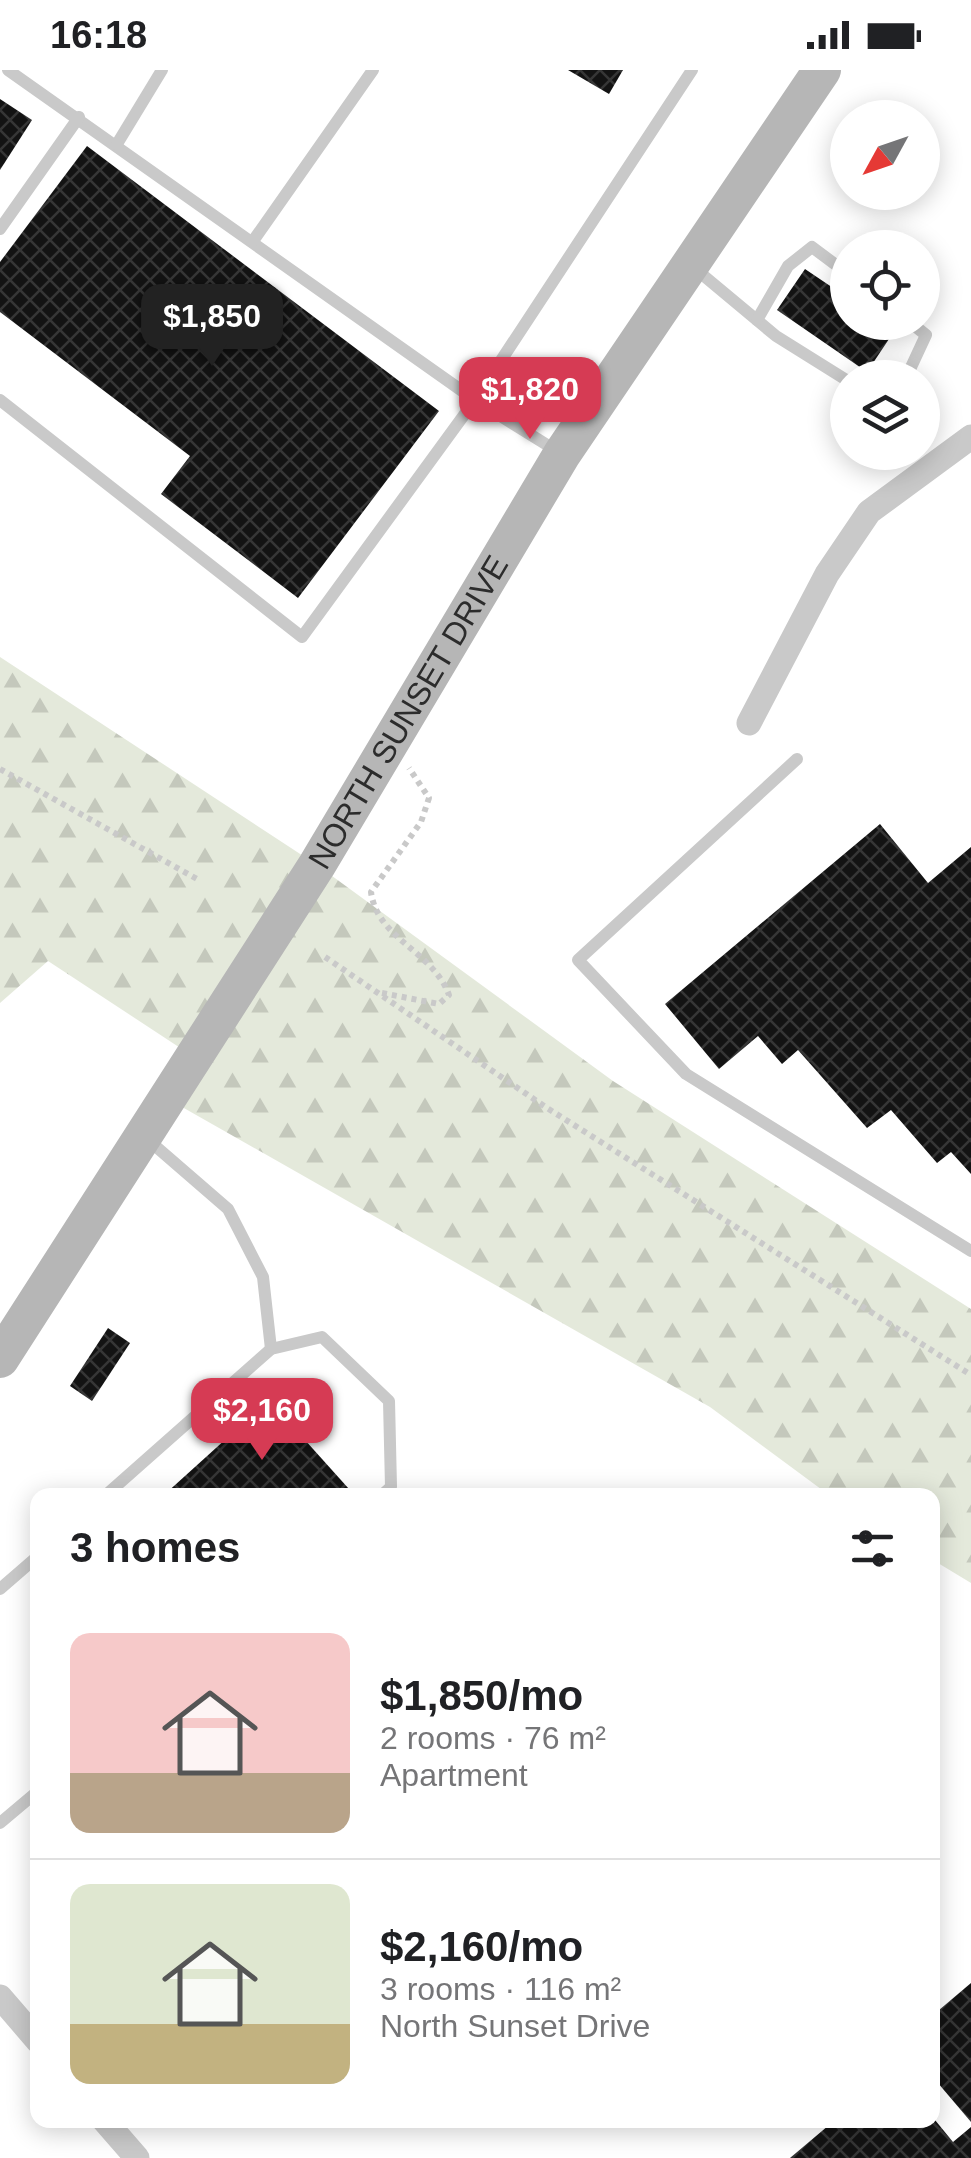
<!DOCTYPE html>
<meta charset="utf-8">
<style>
body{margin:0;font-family:Arial,sans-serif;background:#f6f6f6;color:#202124;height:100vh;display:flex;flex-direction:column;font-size:38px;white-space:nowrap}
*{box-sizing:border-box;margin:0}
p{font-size:32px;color:#757577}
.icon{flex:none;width:55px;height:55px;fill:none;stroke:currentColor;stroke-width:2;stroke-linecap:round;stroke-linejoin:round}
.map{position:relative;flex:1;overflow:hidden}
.drawer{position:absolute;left:30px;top:1418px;width:910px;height:640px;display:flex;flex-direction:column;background:#fff;border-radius:20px;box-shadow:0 5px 25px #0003}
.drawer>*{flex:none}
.needle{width:65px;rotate:230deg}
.tools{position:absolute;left:830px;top:30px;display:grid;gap:20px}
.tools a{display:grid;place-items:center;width:110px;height:110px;border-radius:50%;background:#fff;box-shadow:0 5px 25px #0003;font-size:50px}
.price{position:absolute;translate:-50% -85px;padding:0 22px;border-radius:20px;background:#d63b54;color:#fff;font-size:32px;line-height:65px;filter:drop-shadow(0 2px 5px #0008)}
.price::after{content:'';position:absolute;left:50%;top:60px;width:30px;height:22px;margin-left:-15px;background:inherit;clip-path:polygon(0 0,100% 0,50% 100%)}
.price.active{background:#222;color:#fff}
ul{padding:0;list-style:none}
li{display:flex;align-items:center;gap:30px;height:250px;padding:0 40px}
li+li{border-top:2px solid #e0e0e0}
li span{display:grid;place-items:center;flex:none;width:280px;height:200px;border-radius:20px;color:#555}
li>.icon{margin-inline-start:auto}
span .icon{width:120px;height:120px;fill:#fffc;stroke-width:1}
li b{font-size:42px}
h2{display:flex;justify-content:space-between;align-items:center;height:120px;padding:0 40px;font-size:42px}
.status{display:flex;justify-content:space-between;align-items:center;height:70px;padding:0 50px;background:#fff;direction:ltr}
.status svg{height:28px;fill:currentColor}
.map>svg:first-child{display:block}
</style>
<div class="status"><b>16:18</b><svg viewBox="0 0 49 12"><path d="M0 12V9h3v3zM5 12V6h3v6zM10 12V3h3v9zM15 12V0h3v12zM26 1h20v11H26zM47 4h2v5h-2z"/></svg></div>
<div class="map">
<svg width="971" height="2088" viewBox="0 0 971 2088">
<defs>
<pattern id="forest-firs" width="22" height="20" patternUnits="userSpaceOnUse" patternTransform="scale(2.5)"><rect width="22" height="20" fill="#e4e9db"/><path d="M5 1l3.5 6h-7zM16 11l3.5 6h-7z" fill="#c4c8bc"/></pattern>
<pattern id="building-cross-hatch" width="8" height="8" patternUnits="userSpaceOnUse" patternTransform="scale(2.5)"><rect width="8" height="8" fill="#131313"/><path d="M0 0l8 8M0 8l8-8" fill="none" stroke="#363636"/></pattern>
</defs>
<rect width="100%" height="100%" fill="#fff"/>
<!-- forest -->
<path fill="url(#forest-firs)" d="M0,587L317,795L613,1011L971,1239V1513L933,1490L932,1425H829L710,1337L168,1029L194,987L48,891L0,933Z"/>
<!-- building -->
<g fill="url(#building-cross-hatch)">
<path d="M568,0H623L609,24Z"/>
<path d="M0,29L32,50L0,100Z"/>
<path d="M87,76L439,341L298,528L161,424L190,386L0,242V192Z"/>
<path d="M805,199L848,228V252H884L895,260L867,302L777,240Z"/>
<path d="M880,754L928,813L971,777V1104L951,1082L937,1093L891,1040L867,1058L798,980L782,994L758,966L719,999L665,934Z"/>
<path d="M108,1258L130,1273L92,1331L70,1316Z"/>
<path d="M269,1330L349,1419L343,1425H164Z"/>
<path d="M971,1913V2052L932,2006V1946Z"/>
<path d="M835,2050H935L953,2072L971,2057V2088H790Z"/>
</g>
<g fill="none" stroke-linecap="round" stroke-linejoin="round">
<!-- path -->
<g stroke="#c9c9c9" stroke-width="6" stroke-dasharray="5 5" stroke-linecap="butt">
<path d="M0,699L197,809"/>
<path d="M325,887L547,1038L971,1305"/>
<path d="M382,923L439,934L449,925C433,881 377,869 371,822L421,752L429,728L409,698"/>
</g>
<!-- lane -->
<g stroke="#c9c9c9" stroke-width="12">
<path d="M8,0L475,330L560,383"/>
<path d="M117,74L162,0"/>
<path d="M0,159L79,47"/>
<path d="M253,171L373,0"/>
<path d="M692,196L776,266L848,311"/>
<path d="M757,250L788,196L812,177L848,204"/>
<path d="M906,308L926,265L910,252"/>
<path d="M0,330L302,567L475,330L692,0"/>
<path d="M797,689L578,890L686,1004L971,1181"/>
<path d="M146,1068L228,1139L263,1207L271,1279"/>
<path d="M106,1425L271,1279L322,1267L389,1331L391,1417L382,1425"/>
<path d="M0,1519L38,1486"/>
<path d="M0,1753L38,1721"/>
</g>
<!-- street -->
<g stroke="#c9c9c9" stroke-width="25">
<path d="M749,653L827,504L869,442L971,367"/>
<path d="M0,1927L38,1971"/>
<path d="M104,2050L137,2088"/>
</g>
<!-- secondary -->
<path stroke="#b6b6b6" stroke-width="38" id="s1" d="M0,1289L317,795L562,384L822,0"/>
</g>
<g text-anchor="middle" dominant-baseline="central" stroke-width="10" stroke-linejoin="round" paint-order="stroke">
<!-- street labels -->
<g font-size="32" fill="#2c2c2c" stroke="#fff">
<text stroke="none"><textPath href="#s1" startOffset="765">NORTH SUNSET DRIVE</textPath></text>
</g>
</g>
</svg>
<div class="tools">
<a><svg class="needle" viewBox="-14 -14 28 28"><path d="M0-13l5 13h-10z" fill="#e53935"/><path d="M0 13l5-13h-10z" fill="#757577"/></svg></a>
<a><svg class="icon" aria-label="locate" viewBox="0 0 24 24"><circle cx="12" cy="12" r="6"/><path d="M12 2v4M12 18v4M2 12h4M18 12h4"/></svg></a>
<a><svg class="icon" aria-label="layers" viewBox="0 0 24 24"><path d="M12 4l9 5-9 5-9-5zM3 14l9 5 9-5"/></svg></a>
</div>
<b class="price active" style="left:212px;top:299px">$1,850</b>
<b class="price" style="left:530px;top:372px">$1,820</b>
<b class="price" style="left:262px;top:1393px">$2,160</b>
<section class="drawer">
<h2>3 homes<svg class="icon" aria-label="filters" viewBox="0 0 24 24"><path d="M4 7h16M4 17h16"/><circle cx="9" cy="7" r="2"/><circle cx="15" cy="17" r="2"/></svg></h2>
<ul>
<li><span style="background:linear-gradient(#f6c9c9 70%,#b9a48a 0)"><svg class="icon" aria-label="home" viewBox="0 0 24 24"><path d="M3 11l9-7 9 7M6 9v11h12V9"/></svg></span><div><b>$1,850/mo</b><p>2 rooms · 76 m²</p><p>Apartment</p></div></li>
<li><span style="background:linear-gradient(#dfe7d0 70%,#c2b280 0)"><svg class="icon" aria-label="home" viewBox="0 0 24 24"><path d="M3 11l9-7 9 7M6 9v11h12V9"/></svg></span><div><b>$2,160/mo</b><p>3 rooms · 116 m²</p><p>North Sunset Drive</p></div></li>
</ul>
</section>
</div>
